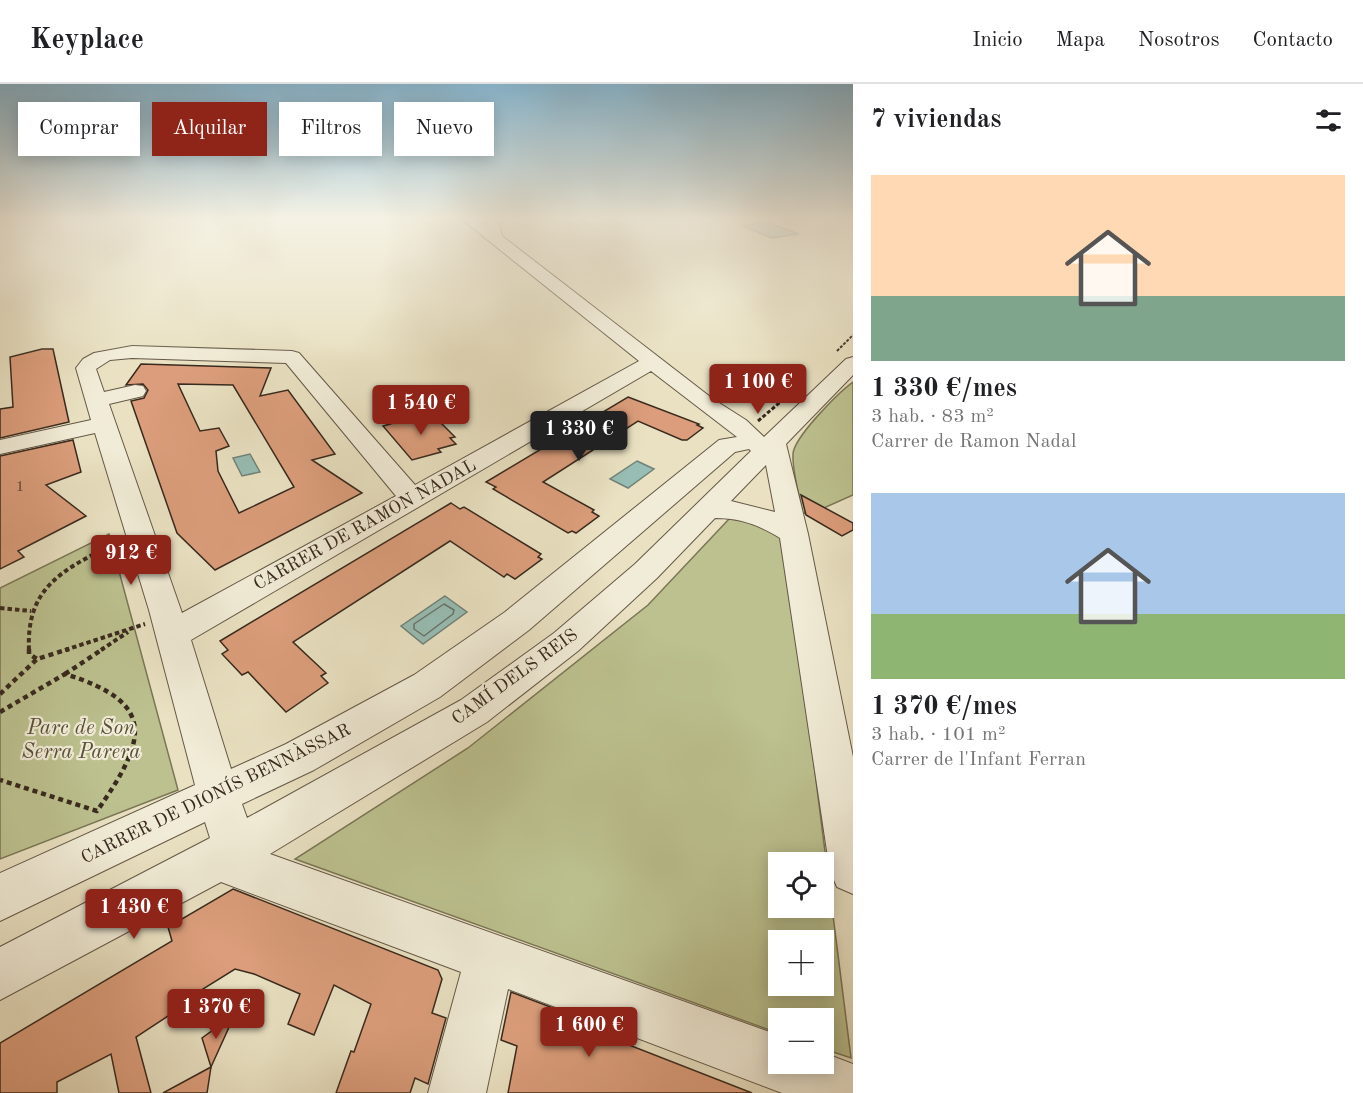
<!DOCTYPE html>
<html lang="es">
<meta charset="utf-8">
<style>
body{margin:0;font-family:"Old Standard TT",serif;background:#f2f2f2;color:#202124;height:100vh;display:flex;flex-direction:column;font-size:22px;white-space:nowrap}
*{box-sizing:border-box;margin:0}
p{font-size:20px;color:#757577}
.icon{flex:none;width:33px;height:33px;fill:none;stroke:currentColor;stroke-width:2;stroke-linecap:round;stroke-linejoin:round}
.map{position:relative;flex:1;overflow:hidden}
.details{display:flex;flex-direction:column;background:#fff;width:510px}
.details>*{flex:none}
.guide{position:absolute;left:18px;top:18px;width:570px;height:54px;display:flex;gap:12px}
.fabs{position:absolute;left:768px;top:768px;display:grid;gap:12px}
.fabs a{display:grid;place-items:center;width:66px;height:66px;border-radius:0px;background:#fff;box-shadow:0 3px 15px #0003;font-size:30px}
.price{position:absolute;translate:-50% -51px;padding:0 14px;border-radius:6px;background:#8f2418;color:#fff;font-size:20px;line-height:39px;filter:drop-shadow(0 2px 3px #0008)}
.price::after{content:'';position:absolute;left:50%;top:36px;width:18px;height:14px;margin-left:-9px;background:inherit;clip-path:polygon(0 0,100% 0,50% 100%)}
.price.on{background:#222;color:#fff}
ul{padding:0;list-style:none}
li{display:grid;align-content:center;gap:12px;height:318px;padding:0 18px}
li span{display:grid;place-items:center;height:186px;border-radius:0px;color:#555}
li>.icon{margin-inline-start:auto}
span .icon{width:108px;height:108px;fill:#fffc;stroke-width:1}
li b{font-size:26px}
h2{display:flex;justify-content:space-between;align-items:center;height:72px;padding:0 18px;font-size:26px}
.chip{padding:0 21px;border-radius:0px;background:#fff;box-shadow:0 3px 15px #0003;font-size:21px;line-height:54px}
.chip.on{background:#8f2418;color:#fff}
header{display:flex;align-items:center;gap:36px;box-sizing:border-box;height:84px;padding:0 30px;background:#fff;border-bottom:2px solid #e0e0e0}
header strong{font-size:28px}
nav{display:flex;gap:33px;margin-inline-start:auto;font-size:21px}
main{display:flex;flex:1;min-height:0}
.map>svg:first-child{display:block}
</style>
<header>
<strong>Keyplace</strong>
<nav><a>Inicio</a><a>Mapa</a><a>Nosotros</a><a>Contacto</a></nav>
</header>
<main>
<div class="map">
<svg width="853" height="1009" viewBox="0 0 853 1009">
<rect width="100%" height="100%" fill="#e9e1c2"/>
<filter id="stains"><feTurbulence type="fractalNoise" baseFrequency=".00333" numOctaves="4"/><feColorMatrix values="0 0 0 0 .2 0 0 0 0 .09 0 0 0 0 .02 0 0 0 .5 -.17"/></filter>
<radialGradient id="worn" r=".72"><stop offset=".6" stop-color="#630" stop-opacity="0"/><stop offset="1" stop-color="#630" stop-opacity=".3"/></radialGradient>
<!-- green -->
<g fill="#bcc18f" stroke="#7a7656" stroke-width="1.5" fill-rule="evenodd">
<path d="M853,298V411L824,424L819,421L803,430C800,412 792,388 793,370C794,353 839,308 853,298Z"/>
<path d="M729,435C757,436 766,440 786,458L851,974L824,965V934H778V949L295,775L468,664L648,521ZM778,778H824V824H778ZM778,856H824V902H778Z"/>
<path d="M109,450L178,706L0,775V504Z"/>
</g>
<!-- water -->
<g fill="#97bdb4" stroke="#718278" stroke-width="1.5">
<path d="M766,138L799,150L772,154L743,142Z"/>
<path d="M250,370L260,388L242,392L233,374Z"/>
<path d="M637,377L654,385L628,404L610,395Z"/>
<path d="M445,512L467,528L423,560L401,542Z"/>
</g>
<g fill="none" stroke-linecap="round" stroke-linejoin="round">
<!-- shore -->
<path stroke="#687469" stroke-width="1.5" d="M444,520L454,526L453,530L424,552L414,545V540Z"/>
</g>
<!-- building -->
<g fill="#db9d7b" stroke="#392a1e" stroke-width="1.5" fill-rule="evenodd">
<path d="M42,265H53L69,338L0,354V325L13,323L10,273Z"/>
<path d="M141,280L271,284L260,312L288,306L335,370L312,376L362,409L215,486L177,449L131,317L144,314L148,306L143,300L126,301ZM178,300L233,301L294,403L239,429L218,387L216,367L229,362L219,344L200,347Z"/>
<path d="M628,313L699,340L697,341L703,344L687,356H682L638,337L543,398L594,426L592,428L599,432L576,449L572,447L568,449L493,405L496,403L486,398Z"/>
<path d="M426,330L433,331L455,353L450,354L456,360L438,365L441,368L412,376L383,342Z"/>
<path d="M73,356L81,388L46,401L86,432L18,467L24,473L0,485V372Z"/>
<path d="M801,411L853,439V446L842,452L806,431Z"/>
<path d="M451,419L460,425L464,423L541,470L538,473L542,475L515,495L507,490L504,493L450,457L293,558L326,589L321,592L328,599L286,628L248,588L242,591L222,570L228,566L220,557Z"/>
<path d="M233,805L438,886L442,895L432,929L446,934L428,1000L415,994L410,1009H336L351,967L354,968L371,920L334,901L314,951L288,940L300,910L254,890L235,885L190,913L191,917L136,953L151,1009H119L111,970L57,998V1009H0V959L172,857L168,843Z"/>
<path d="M511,908L629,953V961L752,1009H508L517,962L501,956Z"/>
<path d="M235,930L211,983L202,954Z"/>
<path d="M211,983L207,1009H163Z"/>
</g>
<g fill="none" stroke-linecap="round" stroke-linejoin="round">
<defs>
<path id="minor" d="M459,133H474L486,141L491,133H505L499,140L502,152L713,315L746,336L764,353L846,275L853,273V291L786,360L808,450L853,673V810L837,803L830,787L780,454C759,441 740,434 715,434L657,494L578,567L487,638L270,770L778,951V980H824V969L853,980V1009H782L508,905L486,1009H428L461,888L221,798L0,916V863L210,754L205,738L0,837V789L195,701L149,526L95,349L0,370V356L91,336L76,284L83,275L94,269L132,262L292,267L299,269L415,401L639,277ZM132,274L286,279L396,412L182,529L109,320L143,312L146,307L143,302L135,301L104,308L96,285L110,276ZM651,287L737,353L719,356L505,528L414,591L286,660L231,685L191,556ZM749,365L751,367L635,480L554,549L461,616L247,734L242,720L314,686L440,613L529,546L735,368ZM766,381L775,428L731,417Z"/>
</defs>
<!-- minor casing -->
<use href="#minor" stroke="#655847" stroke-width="2"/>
<!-- path-far3 -->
<path stroke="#392a1e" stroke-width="2" stroke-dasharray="3 1.5" stroke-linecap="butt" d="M837,267L853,251"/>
<!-- path-far2 -->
<path stroke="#392a1e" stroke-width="3" stroke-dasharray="4 2" stroke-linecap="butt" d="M758,337L805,297"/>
<!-- path-far1 -->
<g stroke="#392a1e" stroke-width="4" stroke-dasharray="4.5 3" stroke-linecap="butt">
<path d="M0,524L31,527"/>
<path d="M29,566C26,504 62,486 112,461"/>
<path d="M65,566L145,540"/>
<path d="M101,566L128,548"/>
</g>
<!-- path -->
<g stroke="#392a1e" stroke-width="4.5" stroke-dasharray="5 4" stroke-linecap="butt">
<path d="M29,565V570L37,575"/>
<path d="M65,590L103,565"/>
<path d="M0,610L37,575L69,565"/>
<path d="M0,628L65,590C159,619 146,657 97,727L0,696"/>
</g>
<!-- minor -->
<use href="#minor" fill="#f1ecd7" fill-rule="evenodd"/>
</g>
<!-- sky -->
<linearGradient id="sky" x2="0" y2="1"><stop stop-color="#87b8d3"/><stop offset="0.49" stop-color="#f5f2e4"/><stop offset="1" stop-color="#f5f2e4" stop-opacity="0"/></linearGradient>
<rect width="853" height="274" fill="url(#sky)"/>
<g text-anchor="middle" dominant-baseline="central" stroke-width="4.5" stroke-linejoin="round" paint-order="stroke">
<!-- number labels -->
<g font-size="15" fill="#624735">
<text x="20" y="403">1</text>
</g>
<!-- street labels -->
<g font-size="18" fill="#392a1e" stroke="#f1ecd7">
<text transform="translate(365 441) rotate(-29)">CARRER DE RAMON NADAL</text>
<text transform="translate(515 593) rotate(-36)">CAMÍ DELS REIS</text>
<text transform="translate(216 710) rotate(-26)">CARRER DE DIONÍS BENNÀSSAR</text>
</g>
<!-- near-park labels -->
<g font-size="21" font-style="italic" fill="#5a503a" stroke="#f1ecd7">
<text x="81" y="644">Parc de Son<tspan x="81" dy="24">Serra Parera</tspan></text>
</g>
</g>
<rect width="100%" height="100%" filter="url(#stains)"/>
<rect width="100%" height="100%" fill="url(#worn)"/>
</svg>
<div class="fabs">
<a><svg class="icon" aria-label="locate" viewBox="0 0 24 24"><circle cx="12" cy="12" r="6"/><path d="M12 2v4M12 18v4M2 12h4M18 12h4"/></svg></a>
<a>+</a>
<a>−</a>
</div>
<b class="price" style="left:758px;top:331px">1 100 €</b>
<b class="price" style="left:421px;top:352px">1 540 €</b>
<b class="price on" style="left:579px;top:378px">1 330 €</b>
<b class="price" style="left:131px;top:502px">912 €</b>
<b class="price" style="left:134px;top:856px">1 430 €</b>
<b class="price" style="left:216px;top:956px">1 370 €</b>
<b class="price" style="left:589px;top:974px">1 600 €</b>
<div class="guide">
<a class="chip">Comprar</a>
<a class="chip on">Alquilar</a>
<a class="chip">Filtros</a>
<a class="chip">Nuevo</a>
</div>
</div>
<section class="details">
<h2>7 viviendas<svg class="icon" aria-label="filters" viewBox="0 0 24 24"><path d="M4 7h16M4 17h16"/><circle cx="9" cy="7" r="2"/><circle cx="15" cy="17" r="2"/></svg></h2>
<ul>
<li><span style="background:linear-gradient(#ffd9b3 65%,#7fa58c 0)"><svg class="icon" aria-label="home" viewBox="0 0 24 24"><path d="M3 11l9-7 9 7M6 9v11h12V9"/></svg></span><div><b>1 330 €/mes</b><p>3 hab. · 83 m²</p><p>Carrer de Ramon Nadal</p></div></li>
<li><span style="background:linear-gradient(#a9c7e8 65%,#8fb573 0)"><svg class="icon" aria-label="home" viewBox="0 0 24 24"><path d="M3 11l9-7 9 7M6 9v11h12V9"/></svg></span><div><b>1 370 €/mes</b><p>3 hab. · 101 m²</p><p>Carrer de l'Infant Ferran</p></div></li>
</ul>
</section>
</main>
